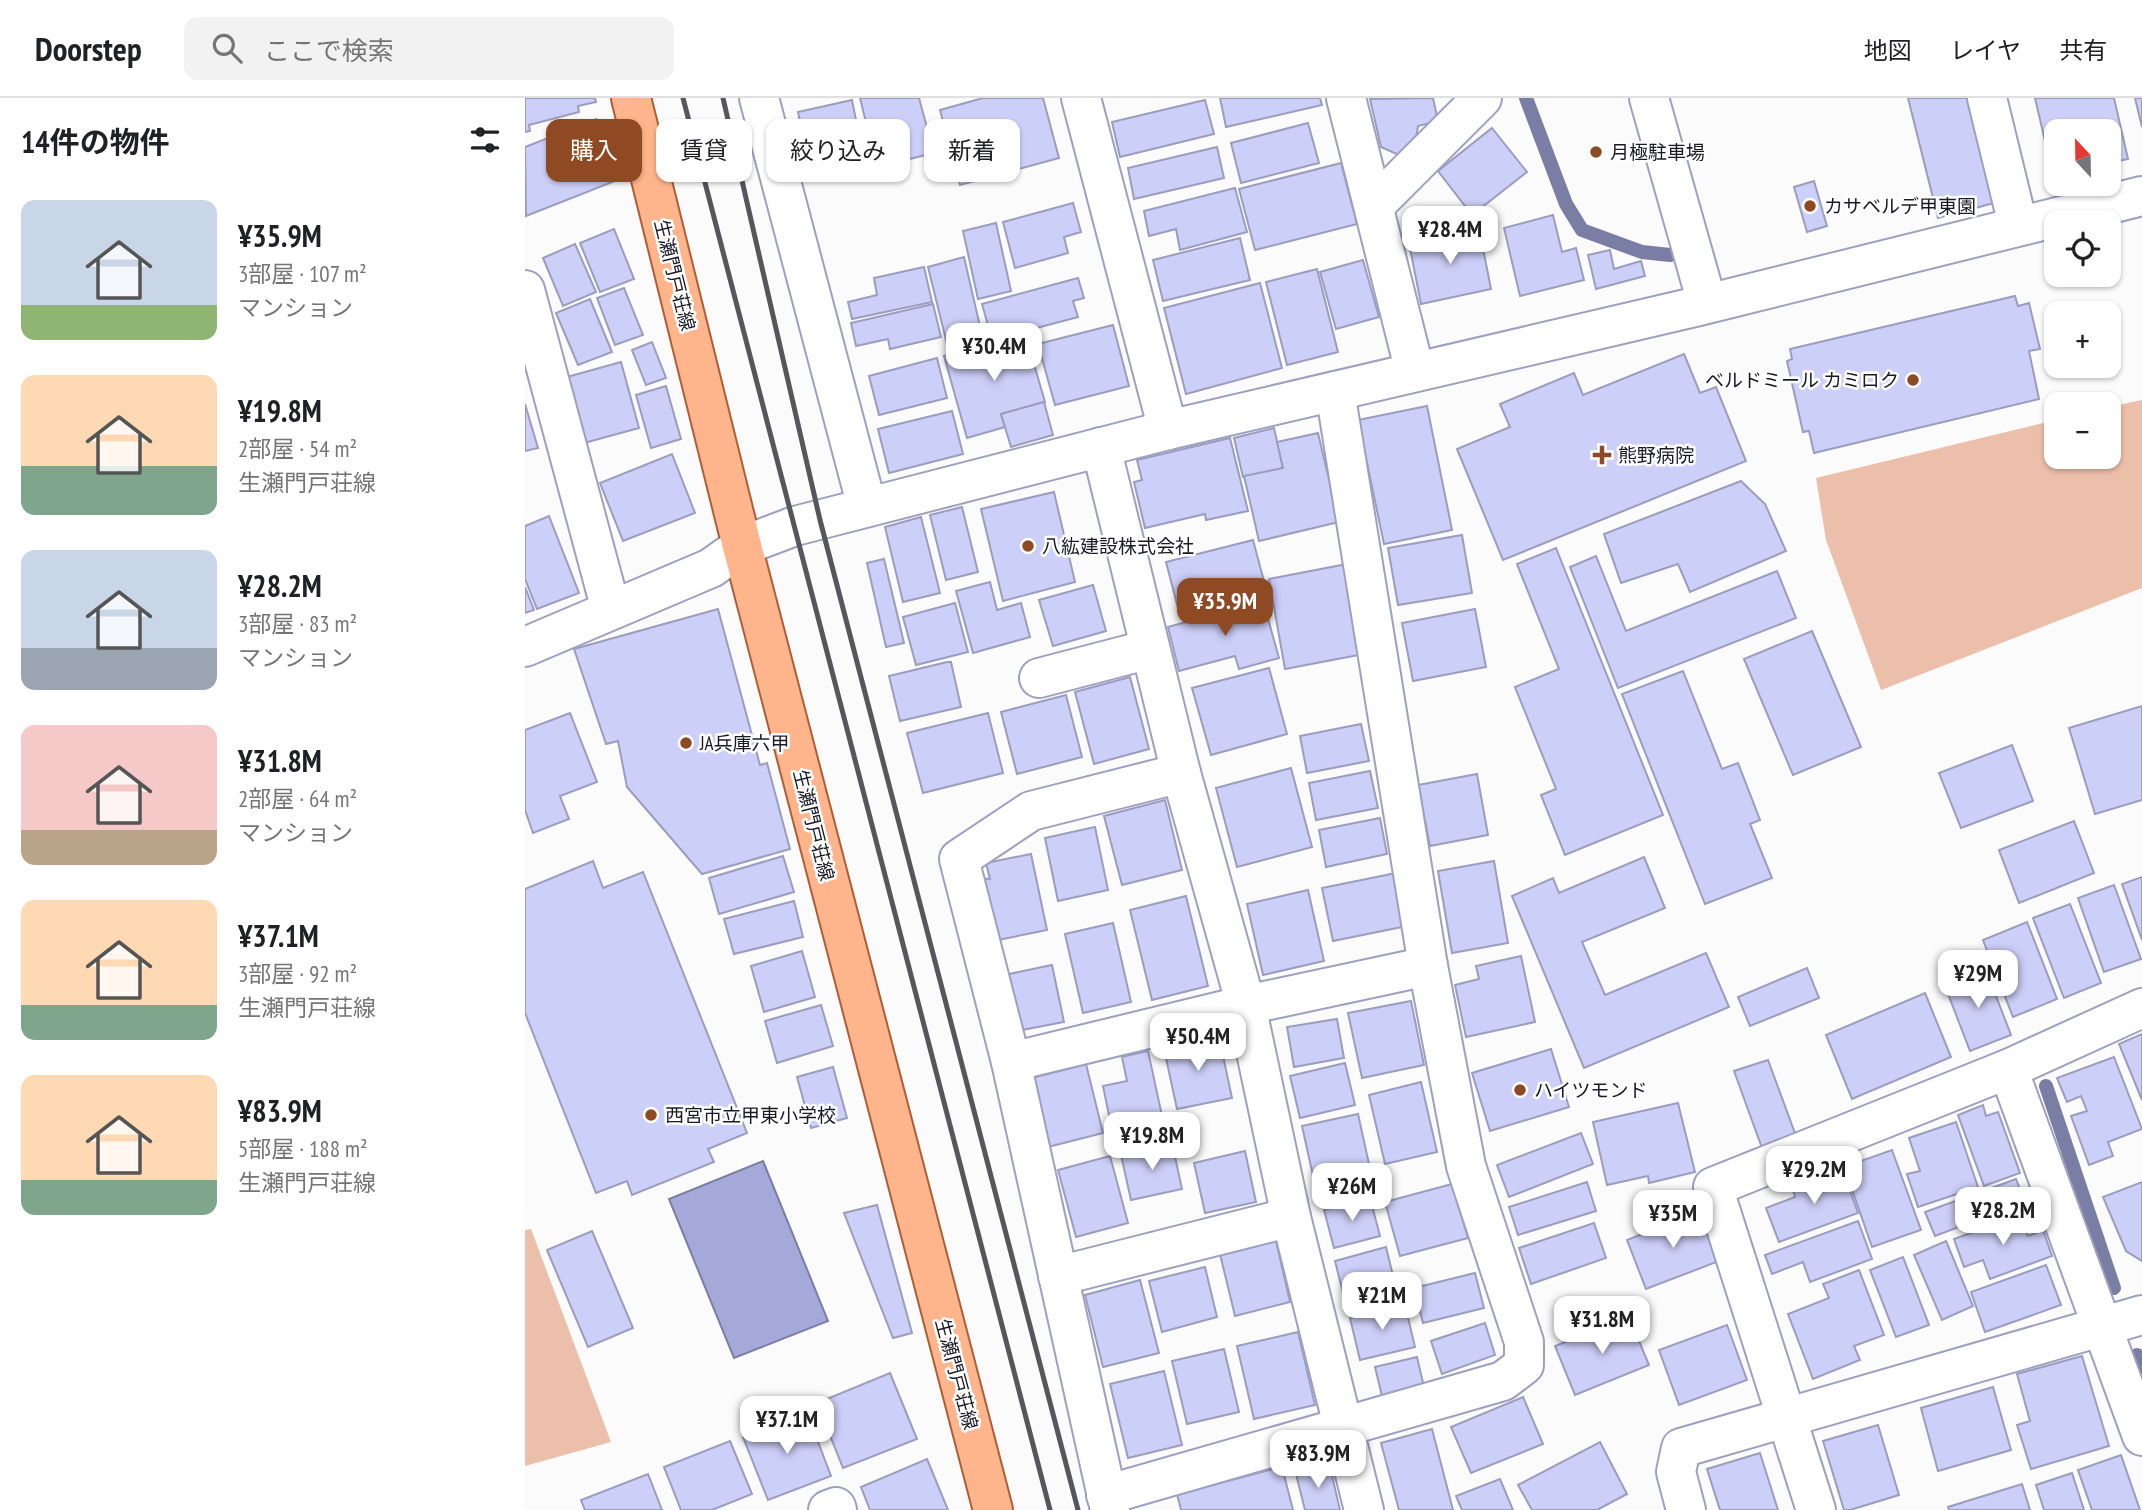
<!DOCTYPE html>
<html lang="ja">
<meta charset="utf-8">
<style>
body{margin:0;font-family:"PT Sans Narrow","Noto Sans JP",sans-serif;background:#f2f2f2;color:#202124;height:100vh;display:flex;flex-direction:column;font-size:26px;white-space:nowrap}
*{box-sizing:border-box;margin:0}
p{font-size:23px;color:#757577}
.icon{flex:none;width:38px;height:38px;fill:none;stroke:currentColor;stroke-width:2;stroke-linecap:round;stroke-linejoin:round}
.map{position:relative;flex:1;overflow:hidden}
.side{display:flex;flex-direction:column;background:#fff;width:525px}
.side>*{flex:none}
.hud{position:absolute;left:21px;top:21px;width:665px;height:63px;display:flex;gap:14px}
.needle{width:46px;rotate:338deg}
.fabs{position:absolute;left:1519px;top:21px;display:grid;gap:14px}
.fabs a{display:grid;place-items:center;width:77px;height:77px;border-radius:14px;background:#fff;box-shadow:0 2px 5px #0004;font-size:35px}
.price{position:absolute;translate:-50% -60px;padding:0 16px;border-radius:14px;background:#fff;color:#222;font-size:23px;line-height:46px;filter:drop-shadow(0 2px 4px #0008)}
.price::after{content:'';position:absolute;left:50%;top:42px;width:21px;height:16px;margin-left:-10px;background:inherit;clip-path:polygon(0 0,100% 0,50% 100%)}
.price.selected{background:#8f4923;color:#fff}
ul{padding:0;list-style:none}
li{display:flex;align-items:center;gap:21px;height:175px;padding:0 21px}
li span{display:grid;place-items:center;flex:none;width:196px;height:140px;border-radius:14px;color:#555}
li>.icon{margin-inline-start:auto}
span .icon{width:84px;height:84px;fill:#fffc;stroke-width:1}
li b{font-size:30px}
h2{display:flex;justify-content:space-between;align-items:center;height:84px;padding:0 21px;font-size:30px}
.chip{padding:0 24px;border-radius:14px;background:#fff;box-shadow:0 2px 5px #0004;font-size:24px;line-height:63px}
.chip.selected{background:#8f4923;color:#fff}
header{display:flex;align-items:center;gap:42px;box-sizing:border-box;height:98px;padding:0 35px;background:#fff;border-bottom:2px solid #e0e0e0}
header strong{font-size:33px}
nav{display:flex;gap:38px;margin-inline-start:auto;font-size:24px}
.search{width:490px;height:63px;background:#f2f2f2;display:flex;align-items:center;gap:18px;box-sizing:border-box;padding:0 24px;border-radius:14px;color:#757577;font-size:26px}
main{display:flex;flex:1;min-height:0}
.map>svg:first-child{display:block}
</style>
<header>
<strong>Doorstep</strong>
<div class="search"><svg class="icon" aria-label="search" viewBox="0 0 24 24"><circle cx="10" cy="10" r="6"/><path d="M15 15l6 6"/></svg>ここで検索</div>
<nav><a>地図</a><a>レイヤ</a><a>共有</a></nav>
</header>
<main>
<section class="side">
<h2>14件の物件<svg class="icon" aria-label="filters" viewBox="0 0 24 24"><path d="M4 7h16M4 17h16"/><circle cx="9" cy="7" r="2"/><circle cx="15" cy="17" r="2"/></svg></h2>
<ul>
<li><span style="background:linear-gradient(#c9d6e8 75%,#8fb573 0)"><svg class="icon" aria-label="home" viewBox="0 0 24 24"><path d="M3 11l9-7 9 7M6 9v11h12V9"/></svg></span><div><b>¥35.9M</b><p>3部屋 · 107 m²</p><p>マンション</p></div></li>
<li><span style="background:linear-gradient(#ffd9b3 65%,#7fa58c 0)"><svg class="icon" aria-label="home" viewBox="0 0 24 24"><path d="M3 11l9-7 9 7M6 9v11h12V9"/></svg></span><div><b>¥19.8M</b><p>2部屋 · 54 m²</p><p>生瀬門戸荘線</p></div></li>
<li><span style="background:linear-gradient(#c9d6e8 70%,#9aa5b1 0)"><svg class="icon" aria-label="home" viewBox="0 0 24 24"><path d="M3 11l9-7 9 7M6 9v11h12V9"/></svg></span><div><b>¥28.2M</b><p>3部屋 · 83 m²</p><p>マンション</p></div></li>
<li><span style="background:linear-gradient(#f6c9c9 75%,#b9a48a 0)"><svg class="icon" aria-label="home" viewBox="0 0 24 24"><path d="M3 11l9-7 9 7M6 9v11h12V9"/></svg></span><div><b>¥31.8M</b><p>2部屋 · 64 m²</p><p>マンション</p></div></li>
<li><span style="background:linear-gradient(#ffd9b3 75%,#7fa58c 0)"><svg class="icon" aria-label="home" viewBox="0 0 24 24"><path d="M3 11l9-7 9 7M6 9v11h12V9"/></svg></span><div><b>¥37.1M</b><p>3部屋 · 92 m²</p><p>生瀬門戸荘線</p></div></li>
<li><span style="background:linear-gradient(#ffd9b3 75%,#7fa58c 0)"><svg class="icon" aria-label="home" viewBox="0 0 24 24"><path d="M3 11l9-7 9 7M6 9v11h12V9"/></svg></span><div><b>¥83.9M</b><p>5部屋 · 188 m²</p><p>生瀬門戸荘線</p></div></li>
</ul>
</section>
<div class="map">
<svg width="1617" height="1412" viewBox="0 0 1617 1412">
<rect width="100%" height="100%" fill="#fbfbfb"/>
<!-- green -->
<g fill="#ecbfaa">
<path d="M1617,302V490L1356,592L1301,442L1291,380L1531,322V359H1584V309Z"/>
<path d="M6,1131L86,1344L0,1368V1132Z"/>
</g>
<!-- water -->
<path fill="#a5a9da" stroke="#7b7ea4" stroke-width="2" d="M238,1063L303,1223L209,1260L144,1101Z"/>
<g fill="none" stroke-linecap="round" stroke-linejoin="round">
<!-- stream -->
<g stroke="#7b7ea4" stroke-width="14">
<path d="M1001,0L1041,106L1057,132L1117,154L1145,157"/>
<path d="M1521,988L1589,1190"/>
<path d="M1612,1257L1617,1269"/>
</g>
</g>
<!-- building -->
<g fill="#cccff8" stroke="#9a9dbe" stroke-width="2">
<path d="M0,0H70L71,4L53,8L54,14L4,27L5,33L0,34Z"/>
<path d="M335,0H394L409,55L352,69Z"/>
<path d="M458,0H518L534,60L435,87L415,12Z"/>
<path d="M695,0H795L797,7L701,29Z"/>
<path d="M908,0L913,23L893,28L891,40L874,57L856,49L845,1Z"/>
<path d="M1383,0H1443L1469,105L1413,120Z"/>
<path d="M1510,0H1589L1603,61L1584,65V33H1531V67L1526,69Z"/>
<path d="M1610,0H1617V29Z"/>
<path d="M327,2L333,32L279,43L273,14Z"/>
<path d="M680,2L689,36L595,59L587,24Z"/>
<path d="M71,21L95,81L1,118L0,49Z"/>
<path d="M783,25L794,65L716,85L706,45Z"/>
<path d="M967,30L1002,74L947,117L913,73Z"/>
<path d="M692,49L699,80L609,101L603,70Z"/>
<path d="M816,65L832,126L730,152L714,91Z"/>
<path d="M1289,83L1302,128L1282,134L1269,89Z"/>
<path d="M710,90L722,134L655,152L651,131L624,138L619,113Z"/>
<path d="M548,105L556,134L539,139L543,155L490,170L478,124Z"/>
<path d="M1028,117L1037,154L1051,150L1059,182L995,198L979,130Z"/>
<path d="M471,125L486,193L453,201L438,133Z"/>
<path d="M954,130L966,191L896,206L884,145Z"/>
<path d="M89,131L109,181L75,194L55,145Z"/>
<path d="M715,140L725,182L638,203L628,162Z"/>
<path d="M50,146L71,194L38,208L18,160Z"/>
<path d="M1085,152L1089,171L1116,163L1120,178L1071,191L1063,157Z"/>
<path d="M439,159L457,237L422,246L403,169Z"/>
<path d="M838,162L854,219L811,231L795,174Z"/>
<path d="M399,169L407,204L327,221L323,204L352,197L349,180Z"/>
<path d="M792,171L813,254L762,267L741,184Z"/>
<path d="M553,180L559,200L548,203L553,219L467,242L457,206Z"/>
<path d="M735,185L757,270L661,296L639,210Z"/>
<path d="M99,190L118,237L90,247L72,200Z"/>
<path d="M1490,198L1493,208L1504,205L1515,251L1504,253L1514,301L1289,355L1284,333L1278,334L1262,263L1267,261L1265,251Z"/>
<path d="M65,201L87,254L53,267L31,215Z"/>
<path d="M408,206L416,239L365,251L363,241L331,248L326,225Z"/>
<path d="M588,227L604,288L530,307L513,246Z"/>
<path d="M500,235L520,304L476,316L480,329L442,340L419,258Z"/>
<path d="M127,244L141,280L121,287L107,252Z"/>
<path d="M1159,256L1175,295L1191,289L1221,363L978,462L932,351L985,329L975,306L1049,275L1058,297Z"/>
<path d="M412,260L422,300L354,317L344,278Z"/>
<path d="M96,264L114,330L59,345L42,279Z"/>
<path d="M141,288L156,341L126,350L111,297Z"/>
<path d="M519,304L528,337L486,349L476,316Z"/>
<path d="M0,306L13,350L0,353Z"/>
<path d="M902,308L927,432L859,446L833,322Z"/>
<path d="M427,313L438,356L364,375L353,331Z"/>
<path d="M749,330L758,370L718,379L709,340Z"/>
<path d="M793,335L814,424L734,443L719,378L758,370L752,344Z"/>
<path d="M705,340L723,413L681,422L680,416L620,430L609,384L617,382L612,362Z"/>
<path d="M147,356L170,415L98,443L75,385Z"/>
<path d="M1216,383L1240,406L1261,453L1165,494L1153,466L1096,485L1079,436Z"/>
<path d="M529,394L550,484L478,503L456,411Z"/>
<path d="M437,409L453,474L421,482L405,417Z"/>
<path d="M24,418L54,495L12,511L0,481V428Z"/>
<path d="M396,419L415,495L378,504L360,429Z"/>
<path d="M937,437L947,495L873,507L863,450Z"/>
<path d="M728,442L740,487L653,510L641,464Z"/>
<path d="M1031,450L1138,717L1040,757L1016,697L1031,691L990,589L1034,571L992,466Z"/>
<path d="M1071,458L1101,533L1252,473L1271,520L1093,590L1045,469Z"/>
<path d="M359,461L379,545L361,549L342,465Z"/>
<path d="M822,466L839,556L760,571L744,481Z"/>
<path d="M465,484L472,512L496,505L505,539L448,555L431,493Z"/>
<path d="M568,487L581,533L528,548L514,502Z"/>
<path d="M0,489L9,512L0,515Z"/>
<path d="M738,503L754,560L714,571L710,558L654,573L643,529Z"/>
<path d="M430,505L443,554L391,567L378,519Z"/>
<path d="M193,511L235,667L242,665L265,751L177,776L102,689L93,643L81,646L49,551Z"/>
<path d="M950,511L961,569L888,583L877,525Z"/>
<path d="M1287,533L1336,649L1268,677L1219,561Z"/>
<path d="M422,564H426L436,609L375,623L364,578Z"/>
<path d="M744,570L762,636L686,657L667,590Z"/>
<path d="M1158,573L1197,671L1213,665L1235,722L1225,726L1247,780L1180,806L1097,596Z"/>
<path d="M605,579L624,651L569,666L550,594Z"/>
<path d="M541,597L557,659L492,676L476,614Z"/>
<path d="M1617,608V702L1570,716L1544,630Z"/>
<path d="M45,615L72,684L35,698L44,721L8,735L0,712V632Z"/>
<path d="M463,615L478,675L398,695L382,635Z"/>
<path d="M836,626L844,663L782,675L775,638Z"/>
<path d="M1487,647L1508,703L1436,730L1414,675Z"/>
<path d="M766,670L787,749L712,769L691,690Z"/>
<path d="M845,673L853,710L791,722L784,685Z"/>
<path d="M952,676L963,737L905,748L893,687Z"/>
<path d="M640,702L657,772L597,787L579,718Z"/>
<path d="M855,720L862,756L801,769L794,732Z"/>
<path d="M1549,723L1569,775L1494,805L1474,752Z"/>
<path d="M570,729L583,792L533,803L520,740Z"/>
<path d="M506,756L522,832L468,843L455,780L465,781L461,765Z"/>
<path d="M258,758L269,794L194,816L184,780Z"/>
<path d="M1119,759L1140,810L1057,844L1080,897L1181,855L1204,909L1059,970L987,798L1028,780L1034,795Z"/>
<path d="M68,763L78,790L118,774L222,1035L183,1051L189,1064L107,1097L102,1083L71,1095L0,915V791Z"/>
<path d="M969,763L983,845L927,855L913,773Z"/>
<path d="M871,775L882,828L808,843L797,790Z"/>
<path d="M1617,779V842L1597,786Z"/>
<path d="M1589,787L1616,861L1579,874L1553,800Z"/>
<path d="M783,792L799,863L738,877L722,806Z"/>
<path d="M661,798L683,888L627,902L605,812Z"/>
<path d="M269,803L278,839L209,856L199,821Z"/>
<path d="M1545,806L1576,885L1539,900L1508,820Z"/>
<path d="M1502,824L1532,901L1488,919L1458,842Z"/>
<path d="M588,825L606,904L558,915L540,836Z"/>
<path d="M277,853L290,899L239,914L226,868Z"/>
<path d="M996,858L1010,924L941,939L930,887L954,881L951,868Z"/>
<path d="M527,867L539,924L497,932L484,876Z"/>
<path d="M1282,870L1294,900L1225,928L1213,899Z"/>
<path d="M1461,872L1486,937L1445,953L1420,888Z"/>
<path d="M1400,895L1426,959L1327,1001L1301,937Z"/>
<path d="M886,903L899,967L837,980L823,915Z"/>
<path d="M296,907L308,948L252,965L240,923Z"/>
<path d="M812,921L819,960L769,969L762,929Z"/>
<path d="M1617,936V1002L1594,946Z"/>
<path d="M694,939L707,1000L652,1011L639,951Z"/>
<path d="M1026,951L1044,1009L965,1033L947,975Z"/>
<path d="M623,953L639,1027L588,1037L578,988L602,983L597,959Z"/>
<path d="M1589,959L1617,1031L1583,1044L1588,1058L1564,1067L1546,1018L1562,1013L1556,998L1542,1004L1532,980Z"/>
<path d="M1243,962L1271,1038L1237,1050L1209,973Z"/>
<path d="M820,965L830,1007L775,1020L765,978Z"/>
<path d="M561,966L578,1035L523,1049L507,980Z"/>
<path d="M308,969L322,1020L286,1030L272,979Z"/>
<path d="M896,984L912,1054L860,1066L844,997Z"/>
<path d="M1153,1005L1170,1074L1124,1085L1123,1078L1082,1087L1068,1024Z"/>
<path d="M1458,1007L1461,1018L1473,1014L1495,1075L1459,1088L1433,1017Z"/>
<path d="M833,1016L846,1075L790,1087L777,1028Z"/>
<path d="M1431,1024L1453,1089L1393,1109L1382,1076L1395,1073L1384,1040Z"/>
<path d="M1056,1035L1068,1066L984,1099L972,1067Z"/>
<path d="M647,1045L657,1091L606,1102L596,1057Z"/>
<path d="M1367,1052L1396,1132L1347,1149L1322,1077L1336,1072L1333,1064Z"/>
<path d="M720,1053L731,1104L680,1115L669,1065Z"/>
<path d="M585,1058L603,1125L551,1139L533,1072Z"/>
<path d="M1316,1068L1333,1115L1254,1144L1241,1110L1270,1099L1268,1092L1285,1086L1284,1080Z"/>
<path d="M1491,1081L1500,1104L1410,1138L1400,1114Z"/>
<path d="M1062,1084L1071,1113L993,1137L984,1109Z"/>
<path d="M1617,1084V1163L1601,1153L1578,1099Z"/>
<path d="M927,1086L943,1140L875,1158L860,1104Z"/>
<path d="M845,1100L855,1138L809,1150L799,1112Z"/>
<path d="M352,1107L387,1235L368,1240L319,1115Z"/>
<path d="M1175,1113L1194,1163L1121,1191L1102,1142Z"/>
<path d="M1495,1117L1503,1138L1518,1132L1527,1158L1465,1181L1458,1162L1439,1169L1429,1141Z"/>
<path d="M1333,1123L1347,1161L1285,1184L1278,1164L1247,1176L1240,1157Z"/>
<path d="M1069,1125L1081,1160L1006,1186L994,1150Z"/>
<path d="M67,1133L108,1230L63,1249L22,1152Z"/>
<path d="M751,1143L765,1204L710,1218L695,1156Z"/>
<path d="M1421,1143L1448,1208L1417,1222L1389,1157Z"/>
<path d="M861,1149L871,1190L820,1203L810,1163Z"/>
<path d="M1378,1159L1404,1227L1371,1239L1345,1172Z"/>
<path d="M1521,1167L1536,1207L1460,1234L1446,1194Z"/>
<path d="M680,1169L692,1219L637,1234L624,1183Z"/>
<path d="M1334,1172L1359,1237L1329,1248L1335,1262L1288,1281L1263,1216L1304,1200L1298,1186Z"/>
<path d="M950,1175L959,1210L898,1225L889,1190Z"/>
<path d="M615,1182L634,1255L578,1269L560,1197Z"/>
<path d="M880,1207L890,1249L835,1262L825,1220Z"/>
<path d="M1104,1219L1124,1267L1050,1297L1030,1248Z"/>
<path d="M960,1225L970,1257L917,1276L906,1243Z"/>
<path d="M1202,1227L1222,1282L1154,1307L1134,1252Z"/>
<path d="M773,1234L790,1307L729,1321L712,1248Z"/>
<path d="M699,1251L714,1314L662,1326L647,1263Z"/>
<path d="M1557,1258L1584,1348L1506,1371L1492,1327L1505,1323L1492,1276Z"/>
<path d="M892,1259L899,1289L857,1298L850,1269Z"/>
<path d="M639,1273L657,1347L603,1360L585,1286Z"/>
<path d="M365,1275L392,1341L318,1370L292,1305Z"/>
<path d="M1468,1289L1486,1352L1413,1373L1396,1310Z"/>
<path d="M998,1299L1018,1346L946,1375L926,1329Z"/>
<path d="M282,1315L306,1378L243,1402L218,1339Z"/>
<path d="M1353,1327L1374,1397L1325,1412H1319L1298,1343Z"/>
<path d="M907,1331L928,1412H874L856,1345Z"/>
<path d="M205,1343L227,1396L187,1412H156L139,1369Z"/>
<path d="M1075,1344L1102,1396L1072,1412H1007L993,1387Z"/>
<path d="M1235,1355L1253,1412H1195L1182,1371Z"/>
<path d="M1596,1357L1615,1412H1567L1553,1372Z"/>
<path d="M402,1361L423,1412H345L336,1389Z"/>
<path d="M757,1369L768,1412H656L652,1396Z"/>
<path d="M805,1369L815,1412H780L771,1376Z"/>
<path d="M1547,1375L1559,1412H1519L1511,1387Z"/>
<path d="M123,1376L137,1412H60L56,1402Z"/>
<path d="M975,1381L988,1412H937L931,1398Z"/>
<path d="M1497,1386L1505,1412H1424L1423,1409Z"/>
</g>
<g fill="none" stroke-linecap="round" stroke-linejoin="round">
<defs>
<g id="minor">
<path d="M234,0L342,409"/>
<path d="M556,0L643,332"/>
<path d="M821,0L890,274"/>
<path d="M1124,0L1182,205"/>
<path d="M1462,0L1493,127"/>
<path d="M850,107L957,0"/>
<path d="M0,192L86,512"/>
<path d="M576,349L656,675L721,907L766,1119L839,1412"/>
<path d="M0,549L186,470L217,448L270,428L643,332L1174,208L1617,98"/>
<path d="M514,580L625,551"/>
<path d="M486,964L721,907L903,868"/>
<path d="M1483,971L1617,1338"/>
<path d="M533,1178L766,1119"/>
<path d="M581,1397L978,1283L999,1267V1244L941,1068L903,868L810,293"/>
<path d="M303,1412L311,1409L312,1412"/>
<path d="M585,1412L486,964L434,761L506,713L656,675"/>
<path d="M1161,1412L1151,1374L1156,1350L1617,1217"/>
<path d="M1291,1412L1188,1089L1483,971L1617,910"/>
</g>
<path id="major" d="M106,0L217,448L468,1412"/>
</defs>
<!-- minor casing -->
<use href="#minor" stroke="#9da0c1" stroke-width="42"/>
<!-- major casing -->
<use href="#major" stroke="#ae5e36" stroke-width="42"/>
<!-- minor -->
<use href="#minor" stroke="#fff" stroke-width="38"/>
<!-- major -->
<use href="#major" stroke="#ffb58b" stroke-width="38"/>
<!-- rail -->
<g stroke="#56565f" stroke-width="5">
<path d="M158,0L525,1412"/>
<path d="M198,0L295,422L553,1412"/>
</g>
</g>
<!-- markers -->
<g fill="#8f4923" stroke="#fff" stroke-width="2.5">
<circle cx="1071" cy="54" r="7"/>
<circle cx="1285" cy="108" r="7"/>
<circle cx="1388" cy="282" r="7"/>
<path d="M1073.5 346.5h7v7h7v7h-7v7h-7v-7h-7v-7h7z"/>
<circle cx="503" cy="448" r="7"/>
<circle cx="161" cy="645" r="7"/>
<circle cx="995" cy="992" r="7"/>
<circle cx="126" cy="1017" r="7"/>
</g>
<g text-anchor="middle" dominant-baseline="central" stroke-width="5" stroke-linejoin="round" paint-order="stroke">
<!-- poi labels -->
<g font-size="19" fill="#191a26" stroke="#fff" text-anchor="start">
<text x="1085" y="54">月極駐車場</text>
<text x="1299" y="108">カサベルデ甲東園</text>
<text x="1374" y="282" text-anchor="end">ベルドミール カミロク</text>
<text x="1093" y="357">熊野病院</text>
<text x="517" y="448">八紘建設株式会社</text>
<text x="175" y="645">JA兵庫六甲</text>
<text x="1009" y="992">ハイツモンド</text>
<text x="140" y="1017">西宮市立甲東小学校</text>
</g>
<!-- street labels -->
<g font-size="19" fill="#191a26" stroke="#fff">
<text transform="translate(150 177) rotate(76)">生瀬門戸荘線</text>
<text transform="translate(289 727) rotate(76)">生瀬門戸荘線</text>
<text transform="translate(432 1276) rotate(75)">生瀬門戸荘線</text>
</g>
</g>
</svg>
<div class="fabs">
<a><svg class="needle" viewBox="-14 -14 28 28"><path d="M0-13l5 13h-10z" fill="#e53935"/><path d="M0 13l5-13h-10z" fill="#757577"/></svg></a>
<a><svg class="icon" aria-label="locate" viewBox="0 0 24 24"><circle cx="12" cy="12" r="6"/><path d="M12 2v4M12 18v4M2 12h4M18 12h4"/></svg></a>
<a>+</a>
<a>−</a>
</div>
<b class="price" style="left:925px;top:168px">¥28.4M</b>
<b class="price" style="left:469px;top:285px">¥30.4M</b>
<b class="price selected" style="left:700px;top:540px">¥35.9M</b>
<b class="price" style="left:1453px;top:912px">¥29M</b>
<b class="price" style="left:673px;top:975px">¥50.4M</b>
<b class="price" style="left:627px;top:1074px">¥19.8M</b>
<b class="price" style="left:1289px;top:1108px">¥29.2M</b>
<b class="price" style="left:827px;top:1125px">¥26M</b>
<b class="price" style="left:1478px;top:1149px">¥28.2M</b>
<b class="price" style="left:1148px;top:1152px">¥35M</b>
<b class="price" style="left:857px;top:1234px">¥21M</b>
<b class="price" style="left:1077px;top:1258px">¥31.8M</b>
<b class="price" style="left:262px;top:1358px">¥37.1M</b>
<b class="price" style="left:793px;top:1392px">¥83.9M</b>
<div class="hud">
<a class="chip selected">購入</a>
<a class="chip">賃貸</a>
<a class="chip">絞り込み</a>
<a class="chip">新着</a>
</div>
</div>
</main>
